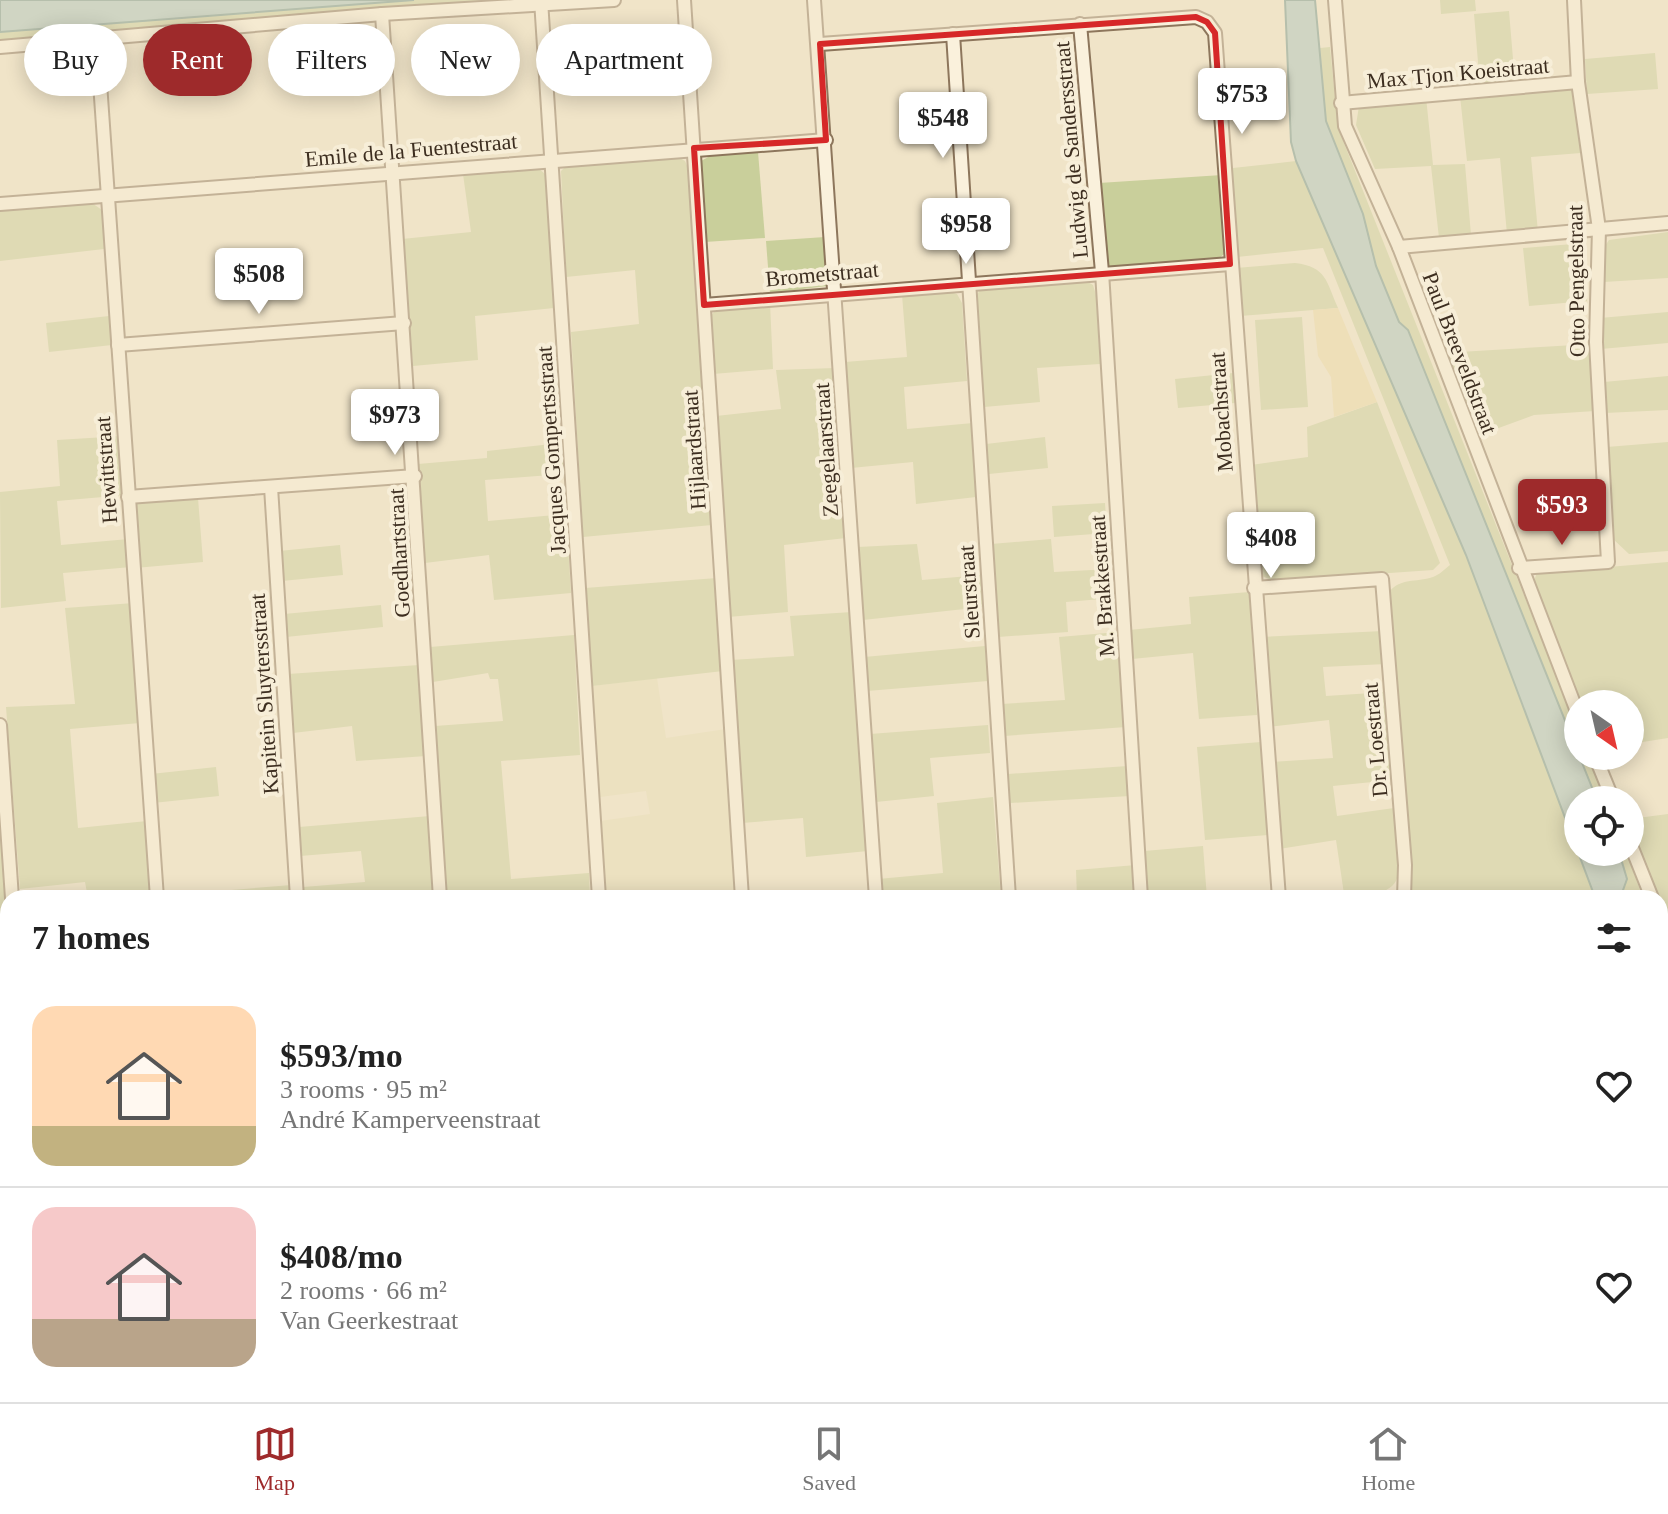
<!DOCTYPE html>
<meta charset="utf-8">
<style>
body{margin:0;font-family:"Times New Roman",serif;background:#f6f6f6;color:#222;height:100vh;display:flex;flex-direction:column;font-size:30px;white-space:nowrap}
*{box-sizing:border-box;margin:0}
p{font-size:26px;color:#767676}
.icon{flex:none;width:44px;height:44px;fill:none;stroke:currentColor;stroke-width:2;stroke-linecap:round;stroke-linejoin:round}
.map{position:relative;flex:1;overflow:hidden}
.details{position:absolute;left:0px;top:890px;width:1668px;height:512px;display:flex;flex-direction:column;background:#fff;border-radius:24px 24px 0 0;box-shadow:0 4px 20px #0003}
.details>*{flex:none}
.banner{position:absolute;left:24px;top:24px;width:800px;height:72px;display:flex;gap:16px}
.needle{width:52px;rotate:146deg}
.fabs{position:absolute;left:1564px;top:690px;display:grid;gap:16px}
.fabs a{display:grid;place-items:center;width:80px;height:80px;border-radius:50%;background:#fff;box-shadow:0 4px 20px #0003;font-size:40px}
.price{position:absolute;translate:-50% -68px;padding:0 18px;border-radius:8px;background:#fff;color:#222;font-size:26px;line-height:52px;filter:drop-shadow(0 2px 4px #0008)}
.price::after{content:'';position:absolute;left:50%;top:48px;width:24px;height:18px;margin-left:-12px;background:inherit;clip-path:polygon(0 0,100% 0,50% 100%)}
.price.current{background:#9e2a2b;color:#fff}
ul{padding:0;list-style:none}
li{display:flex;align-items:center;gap:24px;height:200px;padding:0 32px}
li+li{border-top:2px solid #e0e0e0}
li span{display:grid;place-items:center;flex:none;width:224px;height:160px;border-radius:24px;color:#555}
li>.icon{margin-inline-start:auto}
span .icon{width:96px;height:96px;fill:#fffc;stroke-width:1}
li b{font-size:34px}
h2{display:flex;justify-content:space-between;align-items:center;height:96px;padding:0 32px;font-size:34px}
.pill{padding:0 28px;border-radius:36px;background:#fff;box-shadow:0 4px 20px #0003;font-size:28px;line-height:72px}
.pill.current{background:#9e2a2b;color:#fff}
.menu{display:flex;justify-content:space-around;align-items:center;height:112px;border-top:2px solid #e0e0e0;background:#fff;font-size:22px;color:#767676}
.menu a{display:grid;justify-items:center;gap:4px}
.menu .current{color:#9e2a2b}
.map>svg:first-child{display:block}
</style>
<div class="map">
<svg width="1668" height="1402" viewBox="0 0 1668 1402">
<rect width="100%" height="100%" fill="#f0e4c8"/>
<!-- farmland -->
<path fill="#e6deb5" d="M657,678L666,738L726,729L738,898H605L600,821L650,814L646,791L600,797L592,686Z"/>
<!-- green -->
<g fill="#c9cf9b">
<path d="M414,0H520L0,40V32Z"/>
<path d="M1440,0H1475L1476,11L1441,14Z"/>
<path d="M1509,11L1515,83L1480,86L1474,14Z"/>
<path d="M1330,47L1338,128L1578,731V756L1408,330L1399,322L1376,266L1363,214L1326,121L1320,48Z"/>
<path d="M1655,53L1658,89L1587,94L1585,59Z"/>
<path d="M1567,87L1576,93L1581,153L1531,157L1538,232L1507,234L1500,158L1467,161L1460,96Z"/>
<path d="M1426,97L1433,165L1465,164L1471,235L1439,238L1431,166L1375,169L1356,125L1359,106Z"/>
<path d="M758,152L765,238L705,242L701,161L714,154Z"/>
<path d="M678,157L685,161L689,170L712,525L583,537L571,332L639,324L635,270L566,277L561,171L567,165Z"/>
<path d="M1296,161L1466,555L1593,893L1537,898H1410L1388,593C1401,577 1415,583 1433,577C1439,575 1445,569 1450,565L1323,248L1237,257L1233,249V168Z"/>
<path d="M538,168L545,174L554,308L475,316L478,360L413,366L402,239L471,232L463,174Z"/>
<path d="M1222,175L1224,254L1217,260L1108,267L1104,262L1099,183Z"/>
<path d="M89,201L102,210L104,249L0,261V210Z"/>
<path d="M1668,232V278L1604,282L1601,252L1609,240Z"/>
<path d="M825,237L827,286L770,293L766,241Z"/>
<path d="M1573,244C1589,256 1586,282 1587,301L1529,306L1523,248Z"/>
<path d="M1295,263C1327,267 1326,281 1338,308L1240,316L1236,268Z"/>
<path d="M1081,278L1093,285L1096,295L1100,364L1037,368L1040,402L984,407L975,297L984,285Z"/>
<path d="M947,291L957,294L962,303L967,381L904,387L907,429L973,423L976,497L916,504L913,462L851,468L845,362L907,357L902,295Z"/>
<path d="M770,303L773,369L713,374L709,317L720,306Z"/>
<path d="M1668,312V343L1601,349L1600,318Z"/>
<path d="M109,316L112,345L49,352L46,323Z"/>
<path d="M1302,317L1308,407L1261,410L1255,320Z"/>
<path d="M1591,344L1595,411L1534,415L1474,437L1443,353Z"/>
<path d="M835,368L846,538L784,545L788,612L728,617L716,416L781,409L776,370Z"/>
<path d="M1233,373L1235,403L1178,408L1175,379Z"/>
<path d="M1668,376V410L1605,413L1604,382Z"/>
<path d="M1377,402L1440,563L1433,570L1274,581L1257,574L1251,465L1308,457L1307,427Z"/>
<path d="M122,436L126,495L57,501L61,545L129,539L131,567L63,573L66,601L1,608L0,492L60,486L57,440Z"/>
<path d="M1045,437L1048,468L989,474L986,444Z"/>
<path d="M1668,442V551L1629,554L1612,538L1607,447Z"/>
<path d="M561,443L564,474L485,480L488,521L566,514L571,593L494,600L489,555L425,563L418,464L487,458V451Z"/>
<path d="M198,498L203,562L135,568L131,510L138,501Z"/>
<path d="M1105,503L1107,533L1054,537L1052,506Z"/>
<path d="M1051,539L1054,572L1111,569L1113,598L1066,602L1068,632L998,637L991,544Z"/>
<path d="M917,544L922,580L981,575L983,607L863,620L858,547Z"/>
<path d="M340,545L343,575L282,581L279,551Z"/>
<path d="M1668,562V738L1630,744V704H1581L1533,583L1537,573Z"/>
<path d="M717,578L723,671L592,686L585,588Z"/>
<path d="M1249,592L1257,715L1199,719L1193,653L1132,659L1129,630L1191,624L1189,597Z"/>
<path d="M134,603L140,723L70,729L78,828L147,821L152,898H88L85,882L20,889L6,707L75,704L65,608Z"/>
<path d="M381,605L383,627L286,637L284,614Z"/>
<path d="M852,612L868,851L806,857L803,818L742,823L730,660L794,656L790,616Z"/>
<path d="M1383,631L1386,664L1323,667L1326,696L1387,692L1392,780L1333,786L1337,816L1394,808L1398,875C1393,898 1364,893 1344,894L1336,840L1279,849L1271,762L1333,758L1329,720L1268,727L1261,637Z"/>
<path d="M1118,632L1126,727L1004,736L1001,704L1065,700L1059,637Z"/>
<path d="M574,635L580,755L501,761L511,879L589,873L590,898H446L435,726L503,721L498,679H490L488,673L433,682L430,647Z"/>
<path d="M985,646L988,681L867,691L864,657Z"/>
<path d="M419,665L426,756L356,761L352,726L293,733L288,674Z"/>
<path d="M988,725L990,753L930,758L934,796L876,802L870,734Z"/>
<path d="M1261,742L1268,835L1205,840L1197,747Z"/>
<path d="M1578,756H1588L1605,800H1597Z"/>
<path d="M1128,766L1130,796L1010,803L1008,774Z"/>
<path d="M216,767L219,796L153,803L151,774Z"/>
<path d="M993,797L1001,898H880L878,879L943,873L937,803Z"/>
<path d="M0,809L8,898V986L0,989Z"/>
<path d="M1668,814V917L1660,910V898H1656L1630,832V819Z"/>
<path d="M430,816L436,898H304L303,887L365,882L361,851L300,856L299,827Z"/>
<path d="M1203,846L1207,898H1146L1144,851Z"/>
<path d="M1619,852H1626L1643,898H1628L1622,893Z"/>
<path d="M1136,865L1138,898H1077L1076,870Z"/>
<path d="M291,885L292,898H159L158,896Z"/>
<path d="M1660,957H1668V1215L1660,1202Z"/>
<path d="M1668,1372V1402H1616L1630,1394H1660V1377Z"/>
<path d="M301,1394H527L409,1402H301Z"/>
<path d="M665,1394H748L749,1402H666Z"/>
<rect x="763" y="1394" width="57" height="8"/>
<path d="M912,1394H957L958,1402H913Z"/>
<path d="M1102,1394H1188L1189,1402H1103Z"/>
<path d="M1241,1394H1422L1408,1402H1242Z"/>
</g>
<!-- sand -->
<path fill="#ecd9a5" d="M1338,308L1377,402L1334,417L1331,377L1318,356L1313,310Z"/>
<!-- water -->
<g fill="#a9c4bc" stroke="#6f938a" stroke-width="2">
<path d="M0,0H414L0,32Z"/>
<path d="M1285,0H1315L1326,121L1363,214L1376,266L1399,322L1408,330L1597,800H1578V852H1619L1627,879L1622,893L1628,898H1537L1593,892L1466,555L1296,161L1291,142Z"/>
</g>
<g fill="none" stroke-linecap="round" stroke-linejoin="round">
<!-- stream -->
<g stroke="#6f938a" stroke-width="4">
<path d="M1660,957H1668"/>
<path d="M0,1025L8,1024"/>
</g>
<defs>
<g id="street">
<path d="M541,0L599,898"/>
<path d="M684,0L742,898"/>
<path d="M814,0L876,898"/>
<path d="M1335,0L1345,126L1399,247L1578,714"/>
<path d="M382,14L440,898"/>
<path d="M1080,24L1102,272L1141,898"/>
<path d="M953,34L1009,898"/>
<path d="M97,40L157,898"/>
<path d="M820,44L1196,17L1207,22L1215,33L1279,898"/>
<path d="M0,47L382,14L614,0"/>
<path d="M1341,103L1578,82"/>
<path d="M0,204L826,140"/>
<path d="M1399,247L1668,223"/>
<path d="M704,305L1230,264"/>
<path d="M118,345L404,323"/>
<path d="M271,487L297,898"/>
<path d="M128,497L415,476"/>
<path d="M1519,568L1608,562L1596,342L1599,229L1578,82L1574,0"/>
<path d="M1254,588L1382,579L1405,865L1404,898"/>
<path d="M0,725L12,898"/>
<path d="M1595,756L1613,800"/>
<path d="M1630,843L1652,898"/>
<path d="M1660,917L1664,926"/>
<path d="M0,997L8,993"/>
<path d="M0,1049L8,1048"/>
<path d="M1660,1341L1668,1355"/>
<path d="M629,1394V1402"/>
<path d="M756,1394V1402"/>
<path d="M1511,1394L1515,1402"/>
</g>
</defs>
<!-- street casing -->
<use href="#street" stroke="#8d765c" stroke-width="16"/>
<!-- street -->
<use href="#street" stroke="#faf1dc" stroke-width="12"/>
</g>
<!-- marked area -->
<path d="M0 0H1668V1402H0ZM1196,17L1207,22L1215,33L1230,264L704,305L694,148L826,140L820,44Z" fill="#f0e4c8" fill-opacity=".55" fill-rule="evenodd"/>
<path fill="none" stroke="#d62828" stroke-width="6" stroke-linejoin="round" d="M1196,17L1207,22L1215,33L1230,264L704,305L694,148L826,140L820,44Z"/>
<g text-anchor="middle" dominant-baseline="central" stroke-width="8" stroke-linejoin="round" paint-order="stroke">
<!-- street labels -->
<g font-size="22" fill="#3d2e20" stroke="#f7eed8">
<text transform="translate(1458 73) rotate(-5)">Max Tjon Koeistraat</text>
<text transform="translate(411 150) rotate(-5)">Emile de la Fuentestraat</text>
<text transform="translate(1071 150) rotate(-95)">Ludwig de Sandersstraat</text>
<text transform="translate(822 274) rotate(-5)">Brometstraat</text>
<text transform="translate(1576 281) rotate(-91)">Otto Pengelstraat</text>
<text transform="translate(1460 353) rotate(69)">Paul Breeveldstraat</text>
<text transform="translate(1221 412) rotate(-94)">Mobachstraat</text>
<text transform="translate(551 450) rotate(-94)">Jacques Gompertsstraat</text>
<text transform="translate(694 450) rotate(-94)">Hijlaardstraat</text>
<text transform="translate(826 450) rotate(-94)">Zeegelaarstraat</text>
<text transform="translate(106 470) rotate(-94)">Hewittstraat</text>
<text transform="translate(399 553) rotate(-93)">Goedhartstraat</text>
<text transform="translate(1102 586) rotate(-94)">M. Brakkestraat</text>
<text transform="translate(969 592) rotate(-94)">Sleurstraat</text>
<text transform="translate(264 694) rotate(-94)">Kapitein Sluytersstraat</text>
<text transform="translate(1375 740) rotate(-95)">Dr. Loestraat</text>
</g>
</g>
</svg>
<div class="fabs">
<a><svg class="needle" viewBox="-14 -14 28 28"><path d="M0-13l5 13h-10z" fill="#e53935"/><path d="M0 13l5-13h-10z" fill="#767676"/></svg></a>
<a><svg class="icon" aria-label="locate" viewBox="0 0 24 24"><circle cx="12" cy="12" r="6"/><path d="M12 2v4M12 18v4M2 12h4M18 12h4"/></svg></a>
</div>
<b class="price" style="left:1242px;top:136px">$753</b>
<b class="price" style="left:943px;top:160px">$548</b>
<b class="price" style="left:966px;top:266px">$958</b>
<b class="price" style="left:259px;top:316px">$508</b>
<b class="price" style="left:395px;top:457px">$973</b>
<b class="price current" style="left:1562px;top:547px">$593</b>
<b class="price" style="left:1271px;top:580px">$408</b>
<div class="banner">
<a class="pill">Buy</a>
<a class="pill current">Rent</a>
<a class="pill">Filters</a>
<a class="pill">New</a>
<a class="pill">Apartment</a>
</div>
<section class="details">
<h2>7 homes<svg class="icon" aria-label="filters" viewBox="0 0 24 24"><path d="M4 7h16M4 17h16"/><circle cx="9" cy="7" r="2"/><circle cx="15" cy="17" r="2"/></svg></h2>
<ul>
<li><span style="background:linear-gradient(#ffd9b3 75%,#c2b280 0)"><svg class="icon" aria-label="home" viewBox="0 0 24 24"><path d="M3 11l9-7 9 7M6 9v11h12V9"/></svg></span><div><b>$593/mo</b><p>3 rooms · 95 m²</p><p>André Kamperveenstraat</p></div><svg class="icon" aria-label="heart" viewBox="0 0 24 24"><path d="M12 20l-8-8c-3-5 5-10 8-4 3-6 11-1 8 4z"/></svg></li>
<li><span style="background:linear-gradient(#f6c9c9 70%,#b9a48a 0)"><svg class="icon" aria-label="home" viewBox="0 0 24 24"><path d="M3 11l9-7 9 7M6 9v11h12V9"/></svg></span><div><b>$408/mo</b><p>2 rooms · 66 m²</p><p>Van Geerkestraat</p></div><svg class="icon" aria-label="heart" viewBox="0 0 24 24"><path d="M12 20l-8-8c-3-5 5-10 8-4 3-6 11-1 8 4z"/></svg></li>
</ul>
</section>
</div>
<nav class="menu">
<a class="current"><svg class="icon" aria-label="map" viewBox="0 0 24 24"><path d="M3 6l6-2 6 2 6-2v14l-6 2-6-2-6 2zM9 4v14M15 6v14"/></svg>Map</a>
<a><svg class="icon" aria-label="saved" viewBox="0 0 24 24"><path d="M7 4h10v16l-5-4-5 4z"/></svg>Saved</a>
<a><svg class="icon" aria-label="home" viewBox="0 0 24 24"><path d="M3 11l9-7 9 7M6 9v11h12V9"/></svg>Home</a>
</nav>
